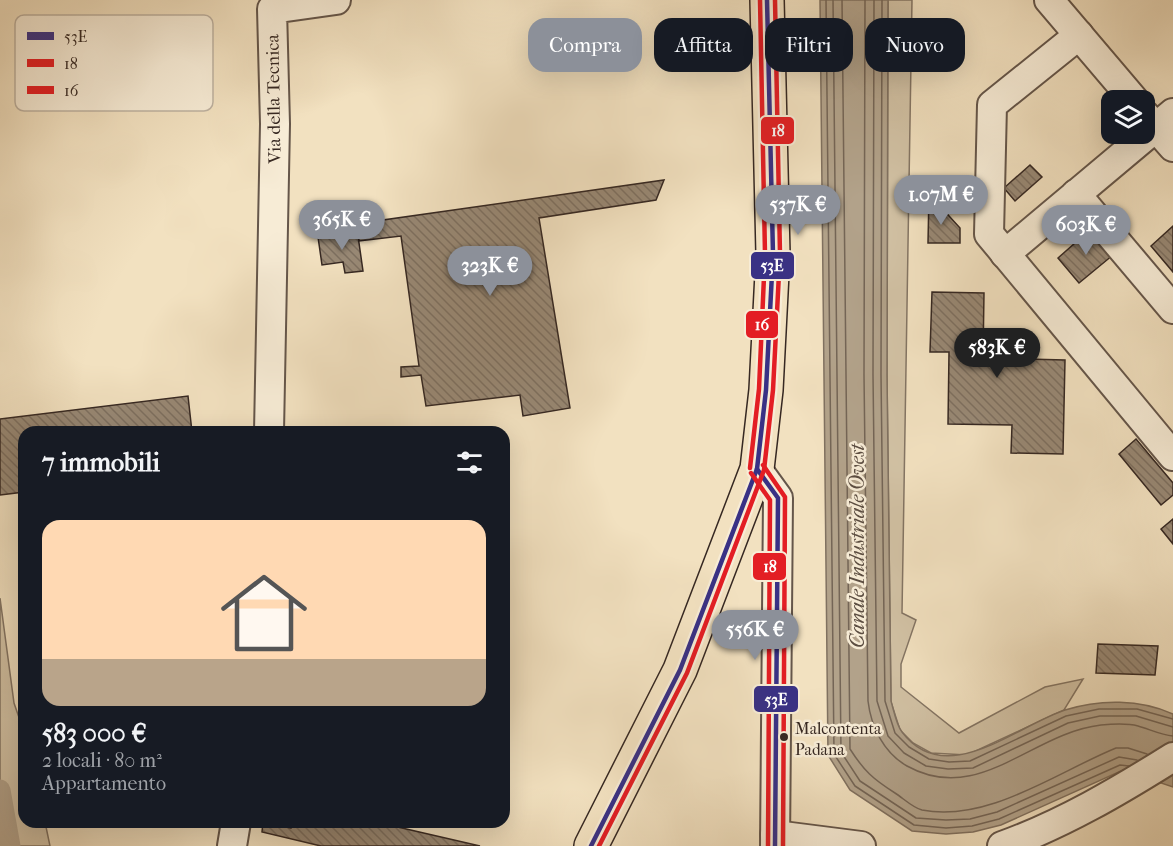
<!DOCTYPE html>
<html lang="it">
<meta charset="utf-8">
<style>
body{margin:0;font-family:"IM FELL French Canon",serif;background:#242831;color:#f1f3f6;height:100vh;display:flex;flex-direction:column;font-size:22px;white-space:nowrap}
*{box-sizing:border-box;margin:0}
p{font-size:20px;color:#9ea1a6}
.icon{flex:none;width:33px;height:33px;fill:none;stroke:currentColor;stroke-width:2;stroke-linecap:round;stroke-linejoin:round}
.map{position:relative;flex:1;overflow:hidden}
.side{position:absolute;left:18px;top:426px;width:492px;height:402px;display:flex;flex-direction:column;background:#171b24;border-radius:18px;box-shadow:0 6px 24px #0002}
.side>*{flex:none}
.top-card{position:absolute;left:528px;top:18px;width:555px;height:54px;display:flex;gap:12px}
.tools{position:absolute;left:1101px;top:90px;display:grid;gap:12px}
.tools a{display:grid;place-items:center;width:54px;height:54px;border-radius:12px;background:#171b24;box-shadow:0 6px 24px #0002;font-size:30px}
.price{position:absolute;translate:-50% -51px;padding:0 14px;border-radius:21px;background:#8c9099;color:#fff;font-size:20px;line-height:39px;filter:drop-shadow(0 2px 3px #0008)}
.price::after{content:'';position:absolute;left:50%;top:36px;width:18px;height:14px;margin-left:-9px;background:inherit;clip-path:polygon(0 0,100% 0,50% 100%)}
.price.on{background:#222;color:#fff}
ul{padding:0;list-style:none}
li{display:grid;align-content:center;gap:12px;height:318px;padding:0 24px}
li span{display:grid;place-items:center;height:186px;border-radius:18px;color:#555}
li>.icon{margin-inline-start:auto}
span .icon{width:108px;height:108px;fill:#fffc;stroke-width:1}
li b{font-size:26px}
h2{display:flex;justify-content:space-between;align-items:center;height:72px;padding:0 24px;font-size:26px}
.pill{padding:0 21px;border-radius:18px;background:#171b24;box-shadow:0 6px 24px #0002;font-size:21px;line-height:54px}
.pill.on{background:#8c9099;color:#fff}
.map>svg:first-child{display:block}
</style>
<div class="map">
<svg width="1173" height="846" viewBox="0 0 1173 846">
<defs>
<pattern id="building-back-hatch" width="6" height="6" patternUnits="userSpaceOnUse" patternTransform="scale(1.5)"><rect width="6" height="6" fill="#988874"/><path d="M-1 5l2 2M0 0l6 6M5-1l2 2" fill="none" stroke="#7d6f5f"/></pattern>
</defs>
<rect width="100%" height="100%" fill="#f2e1c0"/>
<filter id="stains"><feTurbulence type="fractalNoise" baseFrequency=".00333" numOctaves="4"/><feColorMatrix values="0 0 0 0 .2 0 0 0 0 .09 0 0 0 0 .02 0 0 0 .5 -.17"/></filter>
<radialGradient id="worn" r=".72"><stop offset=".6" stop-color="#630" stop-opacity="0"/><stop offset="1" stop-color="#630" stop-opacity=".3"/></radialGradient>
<!-- green -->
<g fill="#d2c2a5" stroke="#847564" stroke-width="1.5">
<path d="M888,0H912L902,613L916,620L901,664V687L959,733L1045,687L1083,679L1064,710L967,755L931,753L913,743L900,730L891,702L887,375Z"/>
<path d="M0,598L14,703L24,732V822H45L50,846H0Z"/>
</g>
<!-- water -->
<path fill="#b2a28a" stroke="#807160" stroke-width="1.5" d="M820,0H888L887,375L891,701C894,711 896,724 902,732C946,790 1016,726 1065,710C1100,699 1140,699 1173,714V787L1123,770L1001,825L973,832L946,834L912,831L850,790L828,755Z"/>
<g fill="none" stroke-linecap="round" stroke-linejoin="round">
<!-- shore -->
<g stroke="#746556" stroke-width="1.5">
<path d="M826,0L834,754L855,786L914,825L946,828L972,826L999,819L1120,765L1129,766"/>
<path d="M833,0L841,752L860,781L916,818L946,820L970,819L997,812L1119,757L1137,760"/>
<path d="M842,0L850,749C864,771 873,779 895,793C903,798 913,808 922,810C988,823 1057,772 1116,748H1128L1147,754"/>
<path d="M865,0L864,375L868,701C871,727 884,753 907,766C979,806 1031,733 1101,725C1112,724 1127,723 1138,726C1149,729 1161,735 1173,736"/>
<path d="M874,0L873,375L877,701L888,736L904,753L926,766L948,769L973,768L1068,723L1100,716H1136L1173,727"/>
<path d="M882,0L881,375L885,701L895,733L909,747L929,759L949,762L970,761L1066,716L1099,709H1137L1173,719"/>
</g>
<!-- canal -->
<path stroke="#b2a28a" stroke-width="21" d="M0,790L10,846"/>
</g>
<!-- building -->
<g fill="url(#building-back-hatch)" stroke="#362822" stroke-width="1.5">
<rect x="902" y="23" width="8" height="31"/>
<path d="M1030,165L1042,177L1015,201L1004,188Z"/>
<path d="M664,180L656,200L539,218L570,408L523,416L520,395L426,406L421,375L401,377V367L419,366L401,236L359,241L355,224Z"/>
<path d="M929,194L960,228V243H928Z"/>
<path d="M1173,226V272L1151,246Z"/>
<path d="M1092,228L1113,255L1079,283L1058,258Z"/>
<path d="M353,233L358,236L363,271L345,273L343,262L322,265L318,237Z"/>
<path d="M932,292L984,293L983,358L1065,360L1063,454L1011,453L1012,425L948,424L949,352H930Z"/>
<path d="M188,396L192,432H24V492L0,495V419Z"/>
<path d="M1136,439L1173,483V495L1161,505L1119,454Z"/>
<path d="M1173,519V544L1161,529Z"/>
<path d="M1098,644L1158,646L1155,675L1096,673Z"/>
<path d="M263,822L291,828L292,822H376L480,846H321L262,832Z"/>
</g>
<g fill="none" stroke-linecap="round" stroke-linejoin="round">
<defs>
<g id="minor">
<path d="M1049,0L1134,100"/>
<path d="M1079,35L992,105L989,234L1173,456"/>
<path d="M1144,114L1173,147"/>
<path d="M1076,194L1173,309"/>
<path d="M1005,254L1173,113"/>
<path d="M269,432L275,124L272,9L336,0"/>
<path d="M757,469L778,498L775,846"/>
<path d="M775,835L861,846"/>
<path d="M232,846L236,822"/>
<path d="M1002,846C1063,824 1119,791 1173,757"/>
</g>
<path id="major" d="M591,846L680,670L757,469L766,390L773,254L767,0"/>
</defs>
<!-- minor casing -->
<use href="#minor" stroke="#65564a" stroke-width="32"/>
<!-- major casing -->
<use href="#major" stroke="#362822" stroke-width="36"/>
<!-- minor -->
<use href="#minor" stroke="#f7ecd6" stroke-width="28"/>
<!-- major -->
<use href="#major" stroke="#f2e1c0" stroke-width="33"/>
<defs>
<g id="bus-1">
<path d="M757,469L778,498L775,846"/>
<path d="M591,846L680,670L757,469L766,390L773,254L767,0"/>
</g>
<g id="bus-2">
<path d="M751,473L770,500L768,846"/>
<path d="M599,846L687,673L764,470L773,390L780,254L775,0"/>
</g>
<g id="bus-3">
<path d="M763,465L785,497L783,846"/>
<path d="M750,468L759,389L765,254L760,0"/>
</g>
</defs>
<!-- bus-1 casing -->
<use href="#bus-1" stroke="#f7ecd6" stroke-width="9"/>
<!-- bus-2 casing -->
<use href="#bus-2" stroke="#f7ecd6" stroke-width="9"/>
<!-- bus-3 casing -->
<use href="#bus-3" stroke="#f7ecd6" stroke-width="9"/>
<!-- bus-1 -->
<use href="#bus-1" stroke="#393185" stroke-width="4.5"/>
<!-- bus-2 -->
<use href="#bus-2" stroke="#e31e24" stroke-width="4.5"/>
<!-- bus-3 -->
<use href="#bus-3" stroke="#e31e24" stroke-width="4.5"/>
</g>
<!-- markers -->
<circle fill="#362822" stroke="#f7ecd6" stroke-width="2" cx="784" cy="737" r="5"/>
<g text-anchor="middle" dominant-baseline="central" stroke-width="5" stroke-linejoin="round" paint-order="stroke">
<!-- bus labels -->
<g font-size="16" fill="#362822" stroke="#f7ecd6" text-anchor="start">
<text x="795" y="728">Malcontenta<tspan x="795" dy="21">Padana</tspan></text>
</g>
<!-- street labels -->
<g font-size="18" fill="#362822" stroke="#f7ecd6">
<text transform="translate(274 99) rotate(-91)">Via della Tecnica</text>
</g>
<!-- water labels -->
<g font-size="20" font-style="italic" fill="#5b4d41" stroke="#f7ecd6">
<text transform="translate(857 546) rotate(-90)">Canale Industriale Ovest</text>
</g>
</g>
<!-- legend -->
<rect x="15" y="15" width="198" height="96" rx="9" fill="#f7ecd6" stroke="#bdb1a0" stroke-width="1.5"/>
<rect x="27" y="32" width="27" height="8" fill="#393185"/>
<rect x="27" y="59" width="27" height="8" fill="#e31e24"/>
<rect x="27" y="86" width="27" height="8" fill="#e31e24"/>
<g font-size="16" fill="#362822">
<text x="64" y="42">53E</text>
<text x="64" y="69">18</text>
<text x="64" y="96">16</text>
</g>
<g stroke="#f7ecd6" stroke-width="2">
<rect x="760" y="116" width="35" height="29" rx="6" fill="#e31e24"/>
<rect x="750" y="251" width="45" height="29" rx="6" fill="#393185"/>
<rect x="745" y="310" width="34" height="29" rx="6" fill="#e31e24"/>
<rect x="752" y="552" width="35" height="29" rx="6" fill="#e31e24"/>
<rect x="753" y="685" width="46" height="28" rx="6" fill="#393185"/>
</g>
<g font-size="16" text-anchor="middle" font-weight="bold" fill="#fff">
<text x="778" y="136">18</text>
<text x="772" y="271">53E</text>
<text x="762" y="330">16</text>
<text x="770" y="572">18</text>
<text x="776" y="705">53E</text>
</g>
<rect width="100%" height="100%" filter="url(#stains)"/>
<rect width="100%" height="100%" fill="url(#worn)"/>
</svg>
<div class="tools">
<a><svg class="icon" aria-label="layers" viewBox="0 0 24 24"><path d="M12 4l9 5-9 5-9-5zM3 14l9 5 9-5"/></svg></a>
</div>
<b class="price" style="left:941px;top:226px">1.07M €</b>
<b class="price" style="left:798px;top:236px">537K €</b>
<b class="price" style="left:342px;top:251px">365K €</b>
<b class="price" style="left:1086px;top:256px">603K €</b>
<b class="price" style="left:490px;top:297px">323K €</b>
<b class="price on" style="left:997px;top:379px">583K €</b>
<b class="price" style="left:755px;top:661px">556K €</b>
<div class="top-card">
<a class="pill on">Compra</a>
<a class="pill">Affitta</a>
<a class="pill">Filtri</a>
<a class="pill">Nuovo</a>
</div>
<section class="side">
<h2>7 immobili<svg class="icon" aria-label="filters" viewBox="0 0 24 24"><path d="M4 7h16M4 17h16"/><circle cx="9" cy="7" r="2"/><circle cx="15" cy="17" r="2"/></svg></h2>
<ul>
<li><span style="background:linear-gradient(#ffd9b3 75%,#b9a48a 0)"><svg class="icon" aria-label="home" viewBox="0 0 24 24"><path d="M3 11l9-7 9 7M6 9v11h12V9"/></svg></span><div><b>583 000 €</b><p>2 locali · 80 m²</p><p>Appartamento</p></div></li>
</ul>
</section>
</div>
